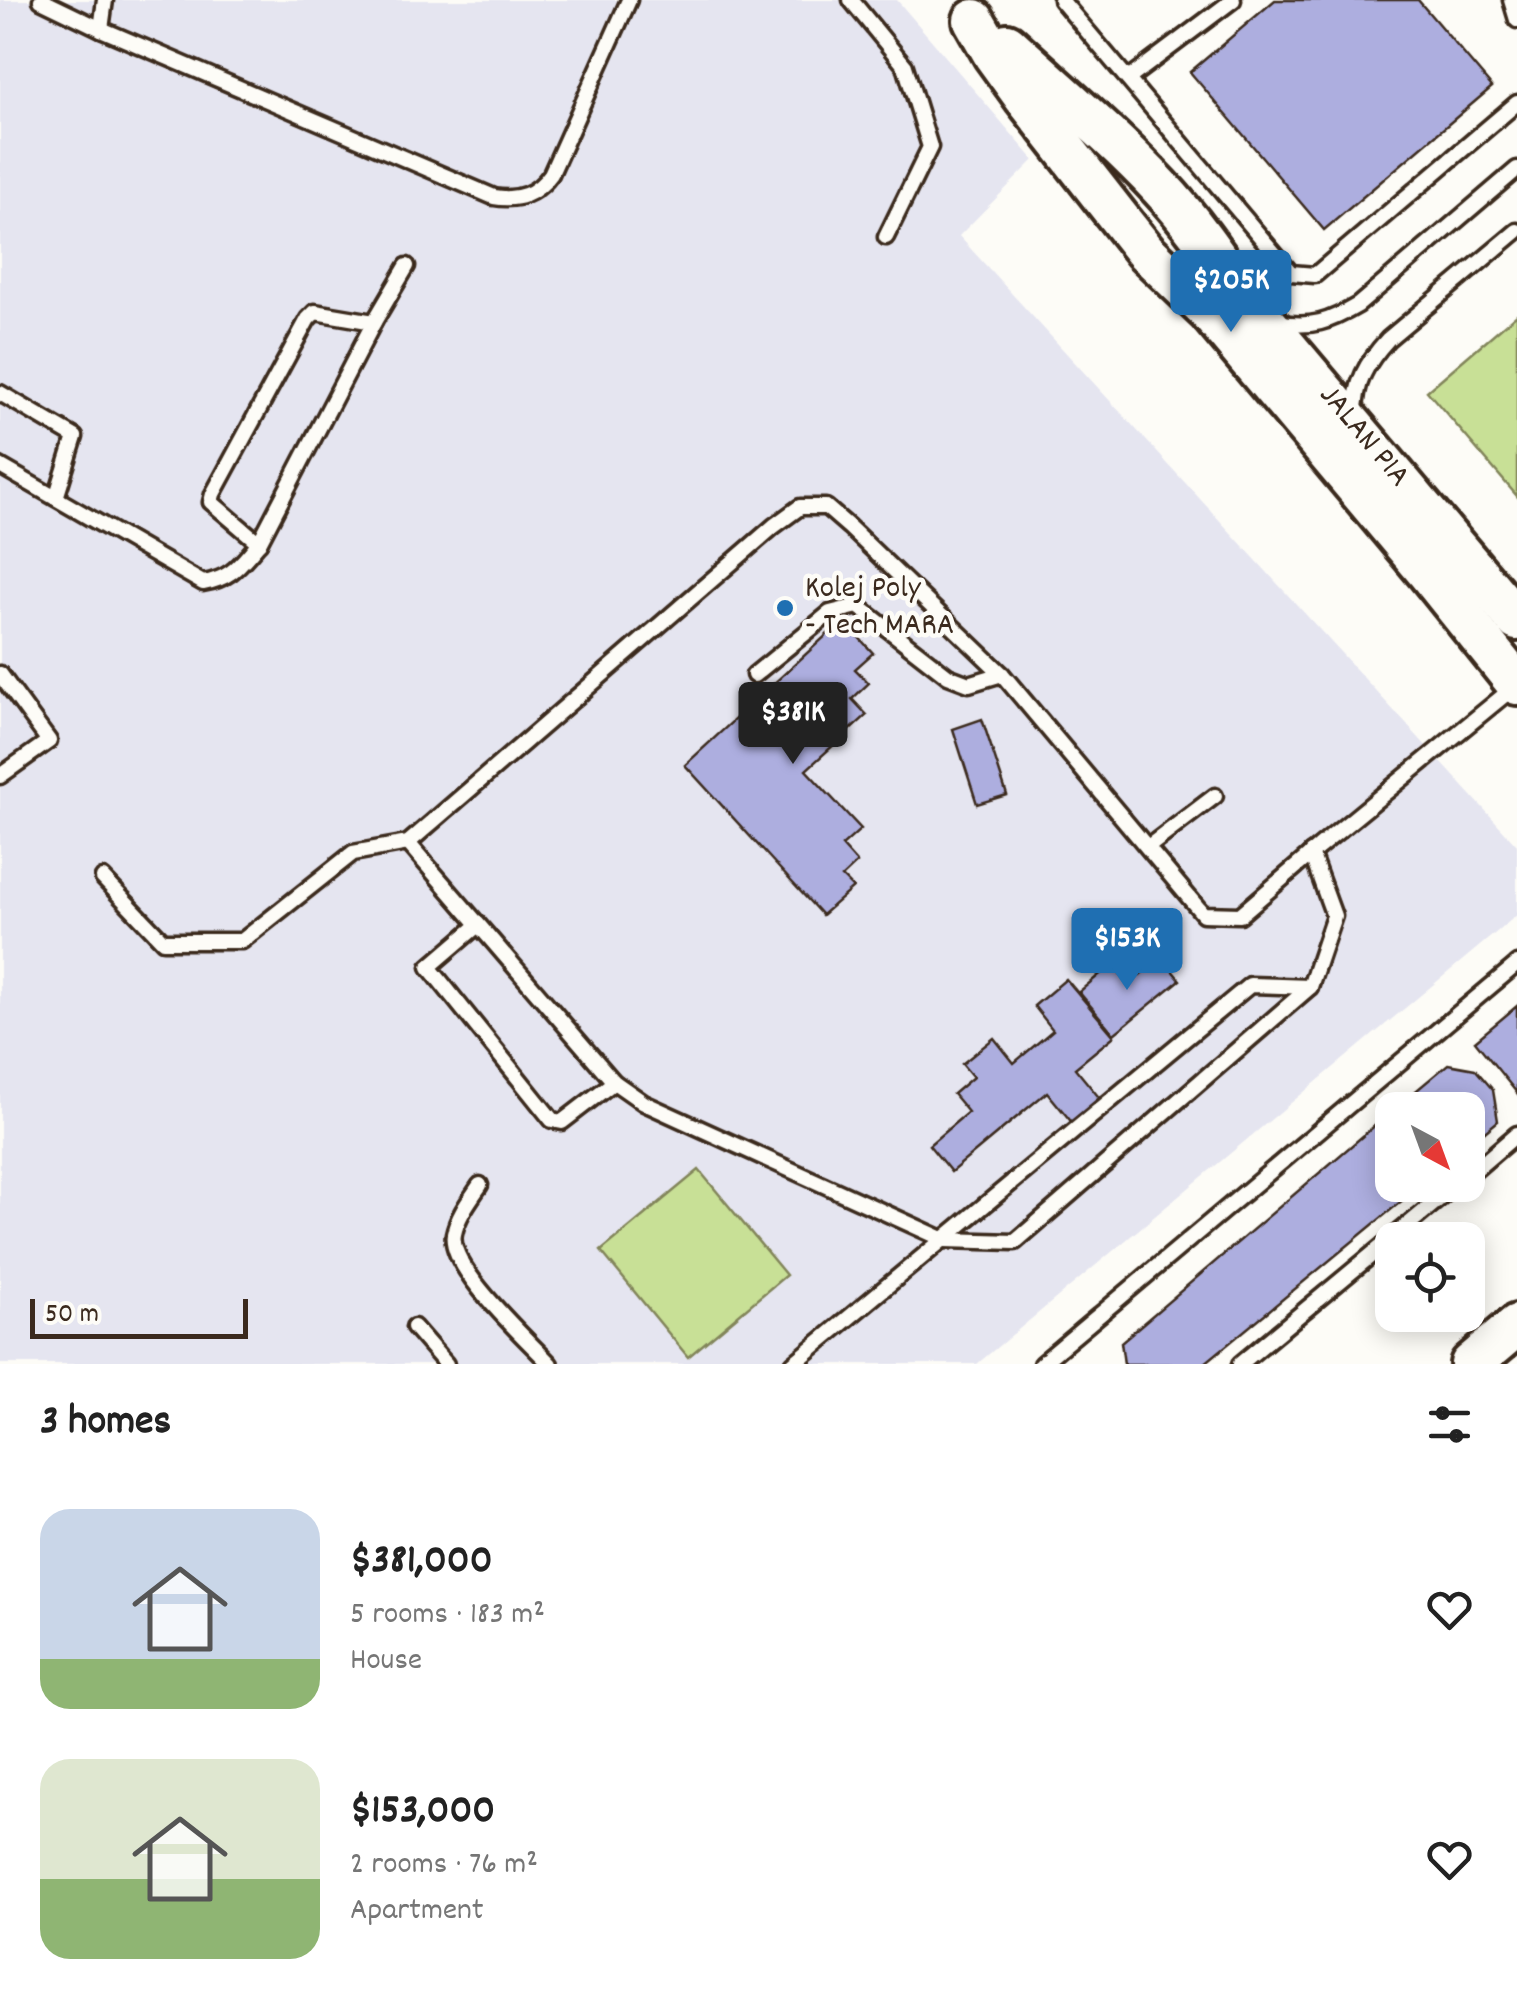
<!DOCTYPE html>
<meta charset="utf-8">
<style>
body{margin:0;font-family:Dekko,sans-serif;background:#f2f2f2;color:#222;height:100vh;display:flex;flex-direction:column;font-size:38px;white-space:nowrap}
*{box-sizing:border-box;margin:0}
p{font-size:32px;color:#767676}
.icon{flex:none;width:55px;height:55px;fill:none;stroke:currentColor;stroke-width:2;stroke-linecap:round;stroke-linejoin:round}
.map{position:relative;height:1364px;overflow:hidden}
.sheet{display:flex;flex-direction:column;background:#fff;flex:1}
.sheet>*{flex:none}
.needle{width:65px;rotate:139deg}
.controls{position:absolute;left:1375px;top:1092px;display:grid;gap:20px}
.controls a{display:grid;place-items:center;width:110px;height:110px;border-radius:20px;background:#fff;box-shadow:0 5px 25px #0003;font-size:50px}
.scale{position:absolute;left:30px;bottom:25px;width:218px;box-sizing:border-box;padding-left:10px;border:5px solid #3b2a1e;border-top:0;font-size:28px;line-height:35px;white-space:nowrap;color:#3b2a1e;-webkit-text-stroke:8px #fdfcf7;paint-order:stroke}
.price{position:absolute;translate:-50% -85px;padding:0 22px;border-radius:10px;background:#1f6fb2;color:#fff;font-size:32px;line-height:65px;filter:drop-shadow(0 2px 5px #0008)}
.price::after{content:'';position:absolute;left:50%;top:60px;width:30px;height:22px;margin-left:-15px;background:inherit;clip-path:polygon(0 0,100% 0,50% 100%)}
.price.selected{background:#222;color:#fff}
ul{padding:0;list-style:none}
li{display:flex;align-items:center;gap:30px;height:250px;padding:0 40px}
li span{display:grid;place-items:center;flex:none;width:280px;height:200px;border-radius:30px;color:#555}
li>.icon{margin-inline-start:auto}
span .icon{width:120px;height:120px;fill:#fffc;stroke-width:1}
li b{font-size:42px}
h2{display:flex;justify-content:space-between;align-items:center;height:120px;padding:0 40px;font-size:42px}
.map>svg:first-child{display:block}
</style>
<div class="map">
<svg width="1517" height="1364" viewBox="0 0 1517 1364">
<rect width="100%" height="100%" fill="#fdfcf7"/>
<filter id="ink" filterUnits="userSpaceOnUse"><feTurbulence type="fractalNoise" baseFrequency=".01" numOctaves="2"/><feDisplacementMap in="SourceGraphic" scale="20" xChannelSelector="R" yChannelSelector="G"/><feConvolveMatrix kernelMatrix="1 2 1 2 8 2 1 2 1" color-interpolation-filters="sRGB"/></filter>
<g filter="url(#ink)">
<!-- built -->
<path fill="#e5e5f0" d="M0,0H897L1034,160L959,236L1517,845V915L977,1364H0Z"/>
<!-- green -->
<g fill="#c8e096" stroke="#82855a" stroke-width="2.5">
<path d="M1517,314V496L1427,391Z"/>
<path d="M699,1170L786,1275L688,1357L601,1251Z"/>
</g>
<!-- building -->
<g fill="#adaedf" stroke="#3b2a1e" stroke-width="2.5">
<path d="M1275,0H1418L1492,87L1324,230L1190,72Z"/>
<path d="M843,620L873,653L855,669L869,683L852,699L867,715L806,770L861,829L842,846L857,863L842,877L853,888L822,915L685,765Z"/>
<path d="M982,719L1007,795L977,804L953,729Z"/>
<path d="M1161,957L1180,980L1114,1034L1079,992L1112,964L1129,984Z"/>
<path d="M1066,979L1114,1036L1075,1068L1102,1101L1074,1125L1047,1092L951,1172L929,1145L968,1112L953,1094L973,1077L962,1064L994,1038L1014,1063L1053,1030L1034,1006Z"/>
<path d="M1517,1006V1093L1475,1041Z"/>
<path d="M1448,1064L1475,1069L1493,1090L1498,1121L1468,1146V1110H1393Z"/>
<path d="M1392,1111V1185H1421L1204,1364H1124L1121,1342Z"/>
</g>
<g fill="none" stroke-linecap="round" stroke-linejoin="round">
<defs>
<g id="service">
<path d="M41,0L101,29L494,197C518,201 536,195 551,174L629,0"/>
<path d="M851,0L905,66L930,147L886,237"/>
<path d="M1061,0L1291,273L1315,275L1517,103"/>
<path d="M1511,0L1517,20"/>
<path d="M101,29L105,0"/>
<path d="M1128,79L1233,0"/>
<path d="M1279,322C1310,329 1331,321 1358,305L1517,169"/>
<path d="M0,393L75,437L56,498"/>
<path d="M1355,415C1355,383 1366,363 1388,339L1517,231"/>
<path d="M0,466L203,583C233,578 240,564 259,543L374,322L407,266"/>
<path d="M259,543L211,502L213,494L308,319L315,312L374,322"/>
<path d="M0,674L49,741L0,776"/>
<path d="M754,675L830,613L858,606L948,676L969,684L1002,674"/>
<path d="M408,843L614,1082L644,1103L945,1240L1015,1242L1310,987L1334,916L1311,853"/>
<path d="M1148,847L1215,796"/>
<path d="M103,878L163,941H242L353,853L408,843L774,526L800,507H826L849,527L1002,674L1203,914L1240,915L1319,847L1513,688"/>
<path d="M478,925L429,967L552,1120L562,1122L614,1082"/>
<path d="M1468,1176L1517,1134"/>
<path d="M480,1185C470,1200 458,1215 454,1234C447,1267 527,1339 550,1364"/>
<path d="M414,1327L446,1364"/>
<path d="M793,1364L1250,985L1310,987"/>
<path d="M1041,1364L1517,964"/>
<path d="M1240,1364L1456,1185"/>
</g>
<g id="secondary">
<path d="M974,20L994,55L1025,98L1122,222L1145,251L1210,313L1428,573L1517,684"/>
<path d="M1007,44C1058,91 1112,136 1160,187C1190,219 1215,255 1240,292L1517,620"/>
<path d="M1471,1364L1517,1325"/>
</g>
</defs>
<!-- service casing -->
<use href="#service" stroke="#3b2a1e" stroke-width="21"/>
<!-- secondary casing -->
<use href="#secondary" stroke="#3b2a1e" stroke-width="48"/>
<!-- service -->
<use href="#service" stroke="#fdfcf7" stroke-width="14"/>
<!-- secondary -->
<use href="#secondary" stroke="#fdfcf7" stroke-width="40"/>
</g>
</g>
<!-- markers -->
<circle fill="#1f6fb2" stroke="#fdfcf7" stroke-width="4" cx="785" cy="608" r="10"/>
<g text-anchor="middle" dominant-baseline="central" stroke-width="9" stroke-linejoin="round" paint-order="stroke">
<!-- street labels -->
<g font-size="32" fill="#3b2a1e" stroke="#fdfcf7">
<text transform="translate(1363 437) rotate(50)">JALAN P1A</text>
</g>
<!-- poi labels -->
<g font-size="32" fill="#3b2a1e" stroke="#fdfcf7" text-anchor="start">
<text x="805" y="590">Kolej Poly<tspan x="805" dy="37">- Tech MARA</tspan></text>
</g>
</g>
</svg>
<div class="controls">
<a><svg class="needle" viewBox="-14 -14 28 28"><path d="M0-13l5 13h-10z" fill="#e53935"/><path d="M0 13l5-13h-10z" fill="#767676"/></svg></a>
<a><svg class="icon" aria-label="locate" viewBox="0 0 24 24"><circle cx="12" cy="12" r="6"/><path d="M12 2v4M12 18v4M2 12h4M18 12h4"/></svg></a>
</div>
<div class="scale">50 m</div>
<b class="price" style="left:1231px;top:335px">$205K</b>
<b class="price selected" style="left:793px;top:767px">$381K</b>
<b class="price" style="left:1127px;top:993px">$153K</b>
</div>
<section class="sheet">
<h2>3 homes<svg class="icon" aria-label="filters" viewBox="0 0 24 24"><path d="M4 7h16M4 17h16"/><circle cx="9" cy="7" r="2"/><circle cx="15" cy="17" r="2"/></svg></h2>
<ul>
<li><span style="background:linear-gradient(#c9d6e8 75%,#8fb573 0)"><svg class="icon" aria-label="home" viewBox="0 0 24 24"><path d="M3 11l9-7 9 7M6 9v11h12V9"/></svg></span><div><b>$381,000</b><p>5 rooms · 183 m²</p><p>House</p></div><svg class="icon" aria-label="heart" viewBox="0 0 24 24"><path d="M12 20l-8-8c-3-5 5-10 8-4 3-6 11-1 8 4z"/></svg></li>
<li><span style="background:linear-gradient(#dfe7d0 60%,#8fb573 0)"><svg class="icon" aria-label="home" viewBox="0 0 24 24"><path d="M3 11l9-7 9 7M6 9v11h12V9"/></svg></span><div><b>$153,000</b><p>2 rooms · 76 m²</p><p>Apartment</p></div><svg class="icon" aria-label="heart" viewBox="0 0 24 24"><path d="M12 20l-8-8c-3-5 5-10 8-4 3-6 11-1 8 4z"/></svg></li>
</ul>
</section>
